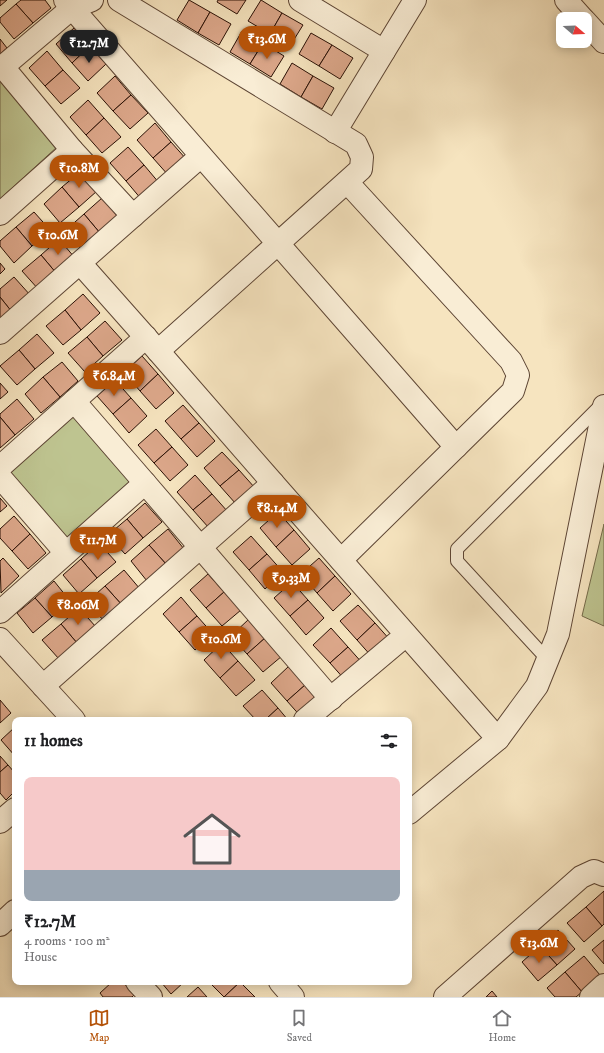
<!DOCTYPE html>
<meta charset="utf-8">
<style>
body{margin:0;font-family:"IM FELL DW Pica",serif;background:#f6f6f6;color:#202124;height:100vh;display:flex;flex-direction:column;font-size:15px;white-space:nowrap}
*{box-sizing:border-box;margin:0}
p{font-size:13px;color:#757577}
.icon{flex:none;width:22px;height:22px;fill:none;stroke:currentColor;stroke-width:2;stroke-linecap:round;stroke-linejoin:round}
.map{position:relative;flex:1;overflow:hidden}
.drawer{position:absolute;left:12px;top:717px;width:400px;height:268px;display:flex;flex-direction:column;background:#fff;border-radius:8px;box-shadow:0 2px 10px #0003}
.drawer>*{flex:none}
.needle{width:26px;rotate:109deg}
.tools{position:absolute;left:556px;top:12px;display:grid;gap:8px}
.tools a{display:grid;place-items:center;width:36px;height:36px;border-radius:8px;background:#fff;box-shadow:0 2px 10px #0003;font-size:20px}
.price{position:absolute;translate:-50% -34px;padding:0 9px;border-radius:14px;background:#b45309;color:#fff;font-size:13px;line-height:26px;filter:drop-shadow(0 1px 2px #0008)}
.price::after{content:'';position:absolute;left:50%;top:24px;width:12px;height:9px;margin-left:-6px;background:inherit;clip-path:polygon(0 0,100% 0,50% 100%)}
.price.current{background:#222;color:#fff}
ul{padding:0;list-style:none}
li{display:grid;align-content:center;gap:8px;height:212px;padding:0 12px}
li span{display:grid;place-items:center;height:124px;border-radius:8px;color:#555}
li>.icon{margin-inline-start:auto}
span .icon{width:72px;height:72px;fill:#fffc;stroke-width:1}
li b{font-size:17px}
h2{display:flex;justify-content:space-between;align-items:center;height:48px;padding:0 12px;font-size:17px}
.tabs{display:flex;justify-content:space-around;align-items:center;height:56px;border-top:1px solid #e0e0e0;background:#fff;font-size:11px;color:#757577}
.tabs a{display:grid;justify-items:center;gap:2px}
.tabs .current{color:#b45309}
.map>svg:first-child{display:block}
</style>
<div class="map">
<svg width="604" height="997" viewBox="0 0 604 997">
<rect width="100%" height="100%" fill="#f6e4bf"/>
<filter id="stains"><feTurbulence type="fractalNoise" baseFrequency=".005" numOctaves="4"/><feColorMatrix values="0 0 0 0 .2 0 0 0 0 .09 0 0 0 0 .02 0 0 0 .5 -.17"/></filter>
<radialGradient id="worn" r=".72"><stop offset=".6" stop-color="#630" stop-opacity="0"/><stop offset="1" stop-color="#630" stop-opacity=".3"/></radialGradient>
<!-- green -->
<g fill="#bec490" stroke="#746a4a">
<path d="M0,81L58,146L0,199Z"/>
<path d="M73,414L132,480L66,539L7,473Z"/>
<path d="M604,524V626L582,616Z"/>
</g>
<!-- building -->
<g fill="#dca78a" stroke="#2a1005">
<path d="M0,0H7L0,6Z"/>
<path d="M21,0H45L51,8L33,23L16,4Z"/>
<path d="M189,0L210,12L198,33L177,20Z"/>
<path d="M218,0H246L237,14L217,2Z"/>
<path d="M261,0L282,13L270,34L248,21Z"/>
<path d="M16,4L33,23L14,39L0,22V18Z"/>
<path d="M210,12L231,24L219,45L198,33Z"/>
<path d="M282,13L303,25L290,46L270,34Z"/>
<path d="M74,28L90,46L72,63L56,44Z"/>
<path d="M242,31L263,43L250,64L230,52Z"/>
<path d="M311,33L332,45L319,66L299,54Z"/>
<path d="M0,39L7,48L0,54Z"/>
<path d="M263,43L284,56L271,77L250,64Z"/>
<path d="M332,45L353,58L340,79L319,66Z"/>
<path d="M90,46L106,64L88,81L72,63Z"/>
<path d="M47,51L63,70L45,86L29,68Z"/>
<path d="M292,63L313,76L301,97L280,84Z"/>
<path d="M63,70L80,88L61,104L45,86Z"/>
<path d="M115,76L131,95L113,111L97,93Z"/>
<path d="M313,76L334,88L322,109L301,97Z"/>
<path d="M131,95L148,113L130,129L113,111Z"/>
<path d="M88,100L104,118L86,135L70,117Z"/>
<path d="M104,118L121,137L102,153L86,135Z"/>
<path d="M155,123L171,142L153,158L137,140Z"/>
<path d="M171,142L187,160L169,176L153,158Z"/>
<path d="M128,147L144,165L126,181L110,163Z"/>
<path d="M144,165L160,184L142,200L126,181Z"/>
<path d="M80,172L97,191L79,207L62,187Z"/>
<path d="M62,187L79,207L60,223L44,204Z"/>
<path d="M102,198L119,218L100,233L84,214Z"/>
<path d="M34,212L51,231L32,246L16,227Z"/>
<path d="M84,214L100,233L82,250L66,230Z"/>
<path d="M16,227L32,246L14,263L0,246V241Z"/>
<path d="M59,239L75,258L57,274L41,255Z"/>
<path d="M41,255L57,274L39,290L22,271Z"/>
<path d="M0,263L5,269L0,274Z"/>
<path d="M14,277L31,296L12,312L0,297V289Z"/>
<path d="M83,294L100,313L81,330L65,310Z"/>
<path d="M0,297L12,312L0,323Z"/>
<path d="M65,310L81,330L63,345L46,326Z"/>
<path d="M105,321L122,340L103,356L87,337Z"/>
<path d="M37,334L54,353L35,369L19,350Z"/>
<path d="M87,337L103,356L85,372L68,353Z"/>
<path d="M19,350L35,369L17,385L0,366Z"/>
<path d="M142,356L158,374L140,391L124,372Z"/>
<path d="M62,362L78,381L60,397L43,377Z"/>
<path d="M158,374L174,393L156,409L140,391Z"/>
<path d="M43,377L60,397L41,413L25,394Z"/>
<path d="M115,380L131,398L113,414L97,396Z"/>
<path d="M0,383L8,392L0,399Z"/>
<path d="M131,398L147,416L129,433L113,414Z"/>
<path d="M17,399L34,419L15,435L0,417V414Z"/>
<path d="M183,405L199,423L181,439L165,421Z"/>
<path d="M0,417L15,435L0,448Z"/>
<path d="M199,423L215,441L197,457L181,439Z"/>
<path d="M156,429L172,447L154,463L138,445Z"/>
<path d="M172,447L188,465L170,481L154,463Z"/>
<path d="M222,452L239,470L220,486L204,468Z"/>
<path d="M239,470L255,488L236,504L220,486Z"/>
<path d="M195,475L212,494L193,510L177,492Z"/>
<path d="M212,494L228,512L209,528L193,510Z"/>
<path d="M0,498L7,506L0,512Z"/>
<path d="M145,503L162,522L143,538L127,519Z"/>
<path d="M278,512L294,530L276,547L260,528Z"/>
<path d="M14,516L30,534L12,551L0,538V529Z"/>
<path d="M127,519L143,538L125,554L108,535Z"/>
<path d="M168,529L184,549L166,564L149,545Z"/>
<path d="M294,530L310,549L292,565L276,547Z"/>
<path d="M30,534L46,553L28,569L12,551Z"/>
<path d="M251,536L267,554L249,570L233,552Z"/>
<path d="M99,543L116,562L97,578L81,559Z"/>
<path d="M149,545L166,564L147,581L131,561Z"/>
<path d="M267,554L283,572L265,589L249,570Z"/>
<path d="M3,558L19,576L1,593L0,561Z"/>
<path d="M319,558L335,576L317,593L301,574Z"/>
<path d="M81,559L97,578L79,594L63,575Z"/>
<path d="M124,570L140,589L122,605L105,586Z"/>
<path d="M208,574L224,592L206,608L190,590Z"/>
<path d="M335,576L351,594L333,611L317,593Z"/>
<path d="M54,581L70,601L52,617L35,598Z"/>
<path d="M292,582L308,600L290,616L274,598Z"/>
<path d="M105,586L122,605L104,621L87,602Z"/>
<path d="M224,592L241,610L222,626L206,608Z"/>
<path d="M181,597L197,616L179,632L163,614Z"/>
<path d="M35,598L52,617L33,633L17,613Z"/>
<path d="M308,600L324,618L306,635L290,616Z"/>
<path d="M358,605L375,623L357,640L340,621Z"/>
<path d="M79,608L96,627L77,643L61,624Z"/>
<path d="M197,616L213,634L195,650L179,632Z"/>
<path d="M249,619L265,638L247,654L231,636Z"/>
<path d="M375,623L391,641L373,658L357,640Z"/>
<path d="M61,624L77,643L59,659L42,640Z"/>
<path d="M331,628L348,647L330,663L313,645Z"/>
<path d="M265,638L282,656L263,672L247,654Z"/>
<path d="M222,643L238,661L220,678L204,660Z"/>
<path d="M348,647L364,665L346,681L330,663Z"/>
<path d="M238,661L255,680L236,696L220,678Z"/>
<path d="M289,666L305,685L287,701L271,683Z"/>
<path d="M305,685L321,703L303,719L287,701Z"/>
<path d="M262,690L278,708L265,720H256L243,706Z"/>
<path d="M0,700L11,713L0,723Z"/>
<path d="M278,708L288,720H265Z"/>
<path d="M15,727V756L1,740Z"/>
<path d="M0,756L8,765L0,772Z"/>
<path d="M8,765L15,773V791L6,800L0,793V772Z"/>
<path d="M604,891V924L602,926L586,907Z"/>
<path d="M586,907L602,926L584,942L567,923Z"/>
<path d="M558,930L575,949L557,965L540,946Z"/>
<path d="M604,940V964L592,950Z"/>
<path d="M540,946L557,965L538,981L522,962Z"/>
<path d="M584,956L600,975L582,992L565,972Z"/>
<path d="M565,972L582,992L576,997H555L547,988Z"/>
<path d="M112,982H123L134,995L132,997H103L100,993Z"/>
<path d="M161,982H184L171,994Z"/>
<path d="M209,982H240L224,997Z"/>
<path d="M240,982L255,997H224Z"/>
<path d="M198,987L207,997H187Z"/>
<path d="M492,991L497,997H486Z"/>
</g>
<g fill="none" stroke-linecap="round" stroke-linejoin="round">
<defs>
<path id="lane" d="M547,659L457,561V549L603,403"/>
<g id="street">
<path d="M65,0L456,447"/>
<path d="M300,0L384,51"/>
<path d="M566,0L583,19"/>
<path d="M585,21L604,42"/>
<path d="M3,67L72,150"/>
<path d="M0,69L72,8L92,0"/>
<path d="M335,132L415,0"/>
<path d="M0,214L72,150L133,216"/>
<path d="M80,263L158,351L361,169L362,157L356,144L119,0"/>
<path d="M0,333L201,156"/>
<path d="M158,351L273,483"/>
<path d="M74,401L145,483"/>
<path d="M0,467L146,337"/>
<path d="M0,477L66,553"/>
<path d="M341,560L513,391L518,375L511,361L347,182"/>
<path d="M0,612L145,483L331,699"/>
<path d="M0,639L74,720"/>
<path d="M43,686L273,483L498,739"/>
<path d="M305,720L406,635"/>
<path d="M409,813L498,739L537,686L558,634L604,406"/>
<path d="M0,822L15,809"/>
<path d="M0,925L15,911"/>
<path d="M137,982L151,997"/>
<path d="M280,982L293,997"/>
<path d="M445,997L581,877L594,871L604,875"/>
<path d="M591,997L604,985"/>
</g>
</defs>
<!-- lane casing -->
<use href="#lane" stroke="#5d4534" stroke-width="14"/>
<!-- street casing -->
<use href="#street" stroke="#5d4534" stroke-width="24"/>
<!-- lane -->
<use href="#lane" stroke="#f9edd5" stroke-width="12"/>
<!-- street -->
<use href="#street" stroke="#f9edd5" stroke-width="22"/>
</g>
<rect width="100%" height="100%" filter="url(#stains)"/>
<rect width="100%" height="100%" fill="url(#worn)"/>
</svg>
<div class="tools">
<a><svg class="needle" viewBox="-14 -14 28 28"><path d="M0-13l5 13h-10z" fill="#e53935"/><path d="M0 13l5-13h-10z" fill="#757577"/></svg></a>
</div>
<b class="price" style="left:267px;top:60px">₹13.6M</b>
<b class="price current" style="left:89px;top:64px">₹12.7M</b>
<b class="price" style="left:79px;top:189px">₹10.8M</b>
<b class="price" style="left:58px;top:256px">₹10.6M</b>
<b class="price" style="left:114px;top:397px">₹6.84M</b>
<b class="price" style="left:277px;top:529px">₹8.14M</b>
<b class="price" style="left:98px;top:561px">₹11.7M</b>
<b class="price" style="left:291px;top:599px">₹9.33M</b>
<b class="price" style="left:78px;top:626px">₹8.06M</b>
<b class="price" style="left:221px;top:660px">₹10.6M</b>
<b class="price" style="left:539px;top:964px">₹13.6M</b>
<section class="drawer">
<h2>11 homes<svg class="icon" aria-label="filters" viewBox="0 0 24 24"><path d="M4 7h16M4 17h16"/><circle cx="9" cy="7" r="2"/><circle cx="15" cy="17" r="2"/></svg></h2>
<ul>
<li><span style="background:linear-gradient(#f6c9c9 75%,#9aa5b1 0)"><svg class="icon" aria-label="home" viewBox="0 0 24 24"><path d="M3 11l9-7 9 7M6 9v11h12V9"/></svg></span><div><b>₹12.7M</b><p>4 rooms · 100 m²</p><p>House</p></div></li>
</ul>
</section>
</div>
<nav class="tabs">
<a class="current"><svg class="icon" aria-label="map" viewBox="0 0 24 24"><path d="M3 6l6-2 6 2 6-2v14l-6 2-6-2-6 2zM9 4v14M15 6v14"/></svg>Map</a>
<a><svg class="icon" aria-label="saved" viewBox="0 0 24 24"><path d="M7 4h10v16l-5-4-5 4z"/></svg>Saved</a>
<a><svg class="icon" aria-label="home" viewBox="0 0 24 24"><path d="M3 11l9-7 9 7M6 9v11h12V9"/></svg>Home</a>
</nav>
